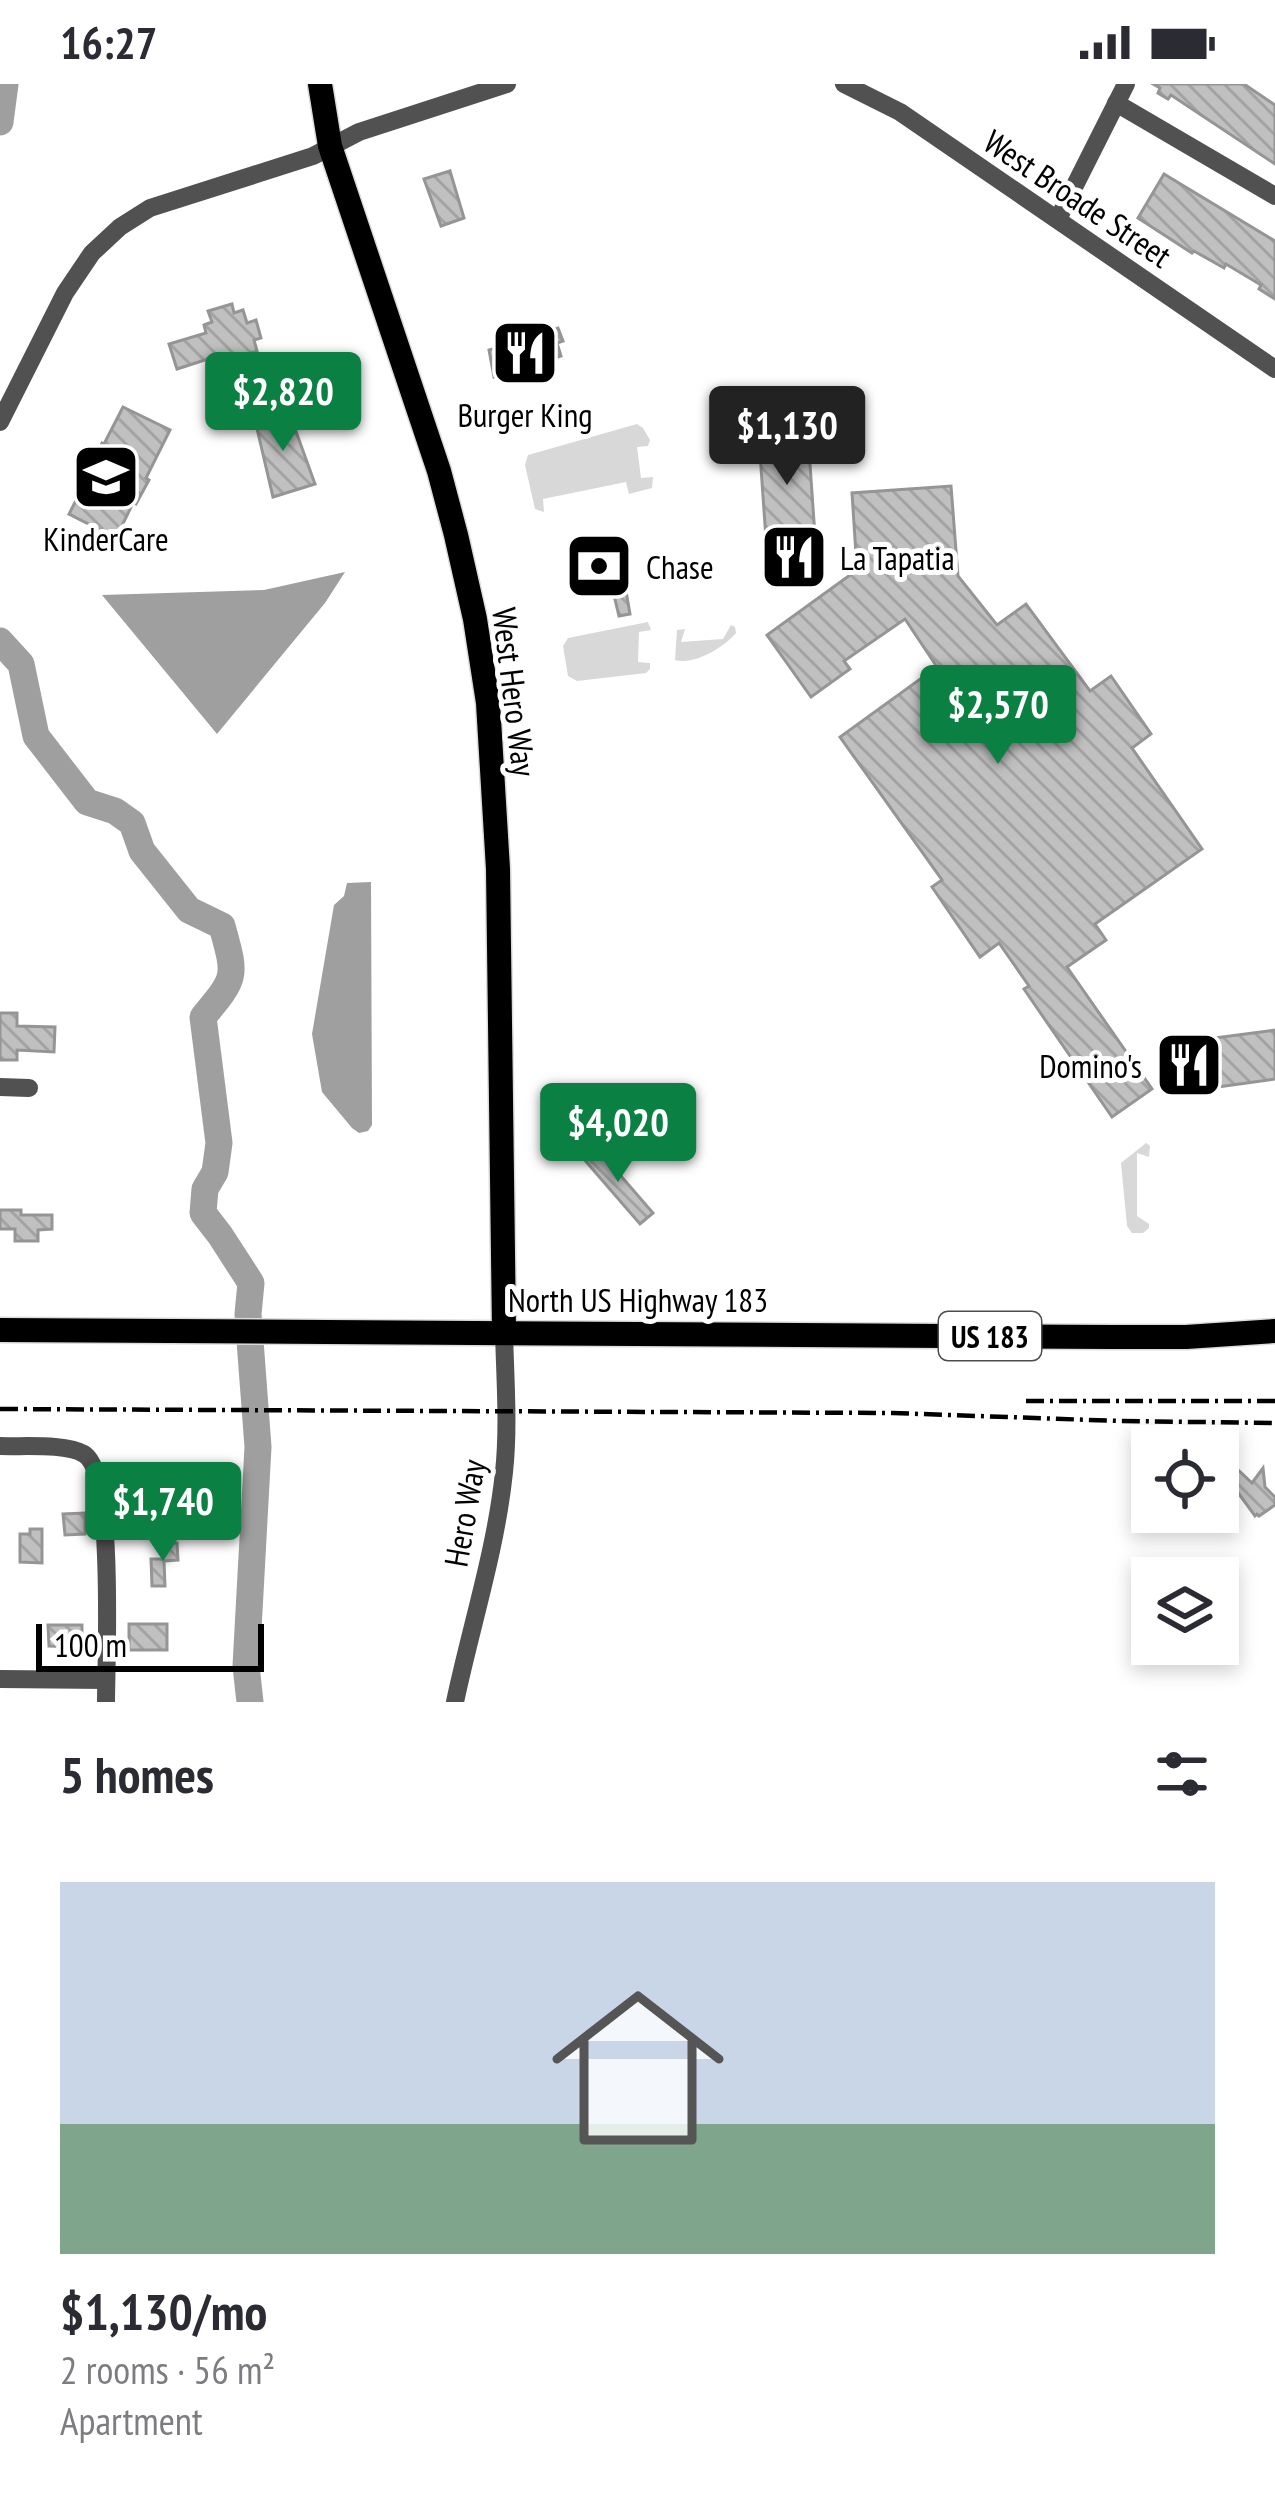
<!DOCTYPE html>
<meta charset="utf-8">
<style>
body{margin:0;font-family:"PT Sans Narrow",sans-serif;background:#f7f7f7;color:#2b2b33;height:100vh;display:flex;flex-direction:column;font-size:45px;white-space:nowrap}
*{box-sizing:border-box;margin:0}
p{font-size:39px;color:#7c7c81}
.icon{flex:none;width:66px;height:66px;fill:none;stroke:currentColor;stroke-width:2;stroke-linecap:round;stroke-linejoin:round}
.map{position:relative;height:1618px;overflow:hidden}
.side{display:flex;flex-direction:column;background:#fff;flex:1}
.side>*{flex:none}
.fabs{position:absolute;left:1131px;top:1341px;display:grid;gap:24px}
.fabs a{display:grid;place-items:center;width:108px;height:108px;border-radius:0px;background:#fff;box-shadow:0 6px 18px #0003;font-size:60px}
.scale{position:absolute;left:36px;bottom:30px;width:228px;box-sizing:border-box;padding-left:12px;border:6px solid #000;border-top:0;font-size:33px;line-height:42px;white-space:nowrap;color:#000;-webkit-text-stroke:9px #fff;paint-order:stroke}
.price{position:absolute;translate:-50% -102px;padding:0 27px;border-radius:12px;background:#0b8043;color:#fff;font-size:39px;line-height:78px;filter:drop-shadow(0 3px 6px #0008)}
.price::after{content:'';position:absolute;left:50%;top:72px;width:36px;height:27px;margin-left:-18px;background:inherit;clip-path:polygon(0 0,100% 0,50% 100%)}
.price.selected{background:#222;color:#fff}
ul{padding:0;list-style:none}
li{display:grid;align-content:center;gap:24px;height:636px;padding:0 60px}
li+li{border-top:3px solid #e1e1e2}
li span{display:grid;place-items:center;height:372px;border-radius:0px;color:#555}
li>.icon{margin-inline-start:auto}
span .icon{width:216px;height:216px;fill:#fffc;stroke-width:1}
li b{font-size:51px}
h2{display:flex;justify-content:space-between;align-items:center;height:144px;padding:0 60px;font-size:51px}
.status{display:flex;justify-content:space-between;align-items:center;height:84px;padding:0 60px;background:#fff;direction:ltr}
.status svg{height:33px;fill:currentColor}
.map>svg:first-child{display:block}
</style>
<div class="status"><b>16:27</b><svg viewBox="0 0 49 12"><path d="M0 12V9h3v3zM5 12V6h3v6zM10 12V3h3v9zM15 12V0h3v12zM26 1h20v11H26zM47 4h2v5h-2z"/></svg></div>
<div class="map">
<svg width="1275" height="1618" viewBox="0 0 1275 1618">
<defs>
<pattern id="building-back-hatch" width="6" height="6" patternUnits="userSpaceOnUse" patternTransform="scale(3)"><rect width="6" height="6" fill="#c0c0c0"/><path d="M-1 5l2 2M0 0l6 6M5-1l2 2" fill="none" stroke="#a3a3a3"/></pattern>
</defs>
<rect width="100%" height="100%" fill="#fff"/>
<!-- green -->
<g fill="#d8d8d8">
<path d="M637,340L643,344L650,356L648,362L637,363L641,394L653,393L652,404L629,410L626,398L543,415L544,428L535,425L525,381L528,371Z"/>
<path d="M648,538L651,546L639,548L638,578L650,579V585L646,589L577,597L568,592L563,562L568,554Z"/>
<path d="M731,541L735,543L736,549C723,564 695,581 675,576L677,546L685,545L681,558L723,555Z"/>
<path d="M1146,1059L1150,1062L1149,1073L1137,1069V1132L1149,1140V1144L1143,1149H1132L1127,1142L1121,1079Z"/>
</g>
<!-- water -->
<g fill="#9f9f9f">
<path d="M345,488L325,519L217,650L102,511L264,506Z"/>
<path d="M371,798L372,1041L368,1047L359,1049L352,1044L322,1008L312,950L334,821L344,812L347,799Z"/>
</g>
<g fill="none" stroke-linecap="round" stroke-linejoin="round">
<!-- river -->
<g stroke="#9f9f9f" stroke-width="27">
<path d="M0,38L5,0"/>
<path d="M0,557L21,580L36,652L87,718L115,727L132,739L142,767L189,826L222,842C236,893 237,892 203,933L219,1059L215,1088L205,1105L203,1129L220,1151L251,1199L248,1230L258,1363L246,1582L250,1618"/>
</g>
</g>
<!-- building -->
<g fill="url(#building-back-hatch)" stroke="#959595" stroke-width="3">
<path d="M1153,0H1244L1275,21V80L1171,11L1168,15L1158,9L1160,4Z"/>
<path d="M450,87L464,134L441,142L424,95Z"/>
<path d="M1164,90L1275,157V215L1259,205L1261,201L1226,180L1224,184L1194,167L1192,169L1138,134Z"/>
<path d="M232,220L234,229L243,226L247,239L256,236L261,254L254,256L257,267L247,270L250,280L228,286L225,278L216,281L214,273L177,285L169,260L206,249L204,241L212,238L208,227Z"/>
<path d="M558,244L563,257L557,259L561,272L494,293L489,266Z"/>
<path d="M805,309L818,495L769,498L756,312Z"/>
<path d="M123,323L170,346L146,394L149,396L136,420L133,419L116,454L69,430L85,399L88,385L84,382L91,369L96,372L102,359L104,360Z"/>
<path d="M281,328L290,331L315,400L273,413L255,336Z"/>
<path d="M951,402L958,492L997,541L1026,520L1090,607L1111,592L1151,650L1132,664L1202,765L1095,840L1106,856L1067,883L1152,1005L1112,1033L1024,905L1029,902L999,859L980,873L932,803L942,796L840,653L937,583L905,535L844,577L850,585L811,613L767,551L857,486L852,409Z"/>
<path d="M617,455L630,530L619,532L612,503L581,509L572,465Z"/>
<path d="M0,929H17V942L55,943L54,968L17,966V976H0Z"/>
<path d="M1275,946V995L1167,1010L1161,961Z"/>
<path d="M654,1040L673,1062L660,1072L642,1051Z"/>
<path d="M595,1062L653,1129L640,1140L582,1073Z"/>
<path d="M0,1126H21V1131H52V1145L38,1146V1157H15V1145H0Z"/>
<path d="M1234,1382L1252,1399L1263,1384L1265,1403L1275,1413V1421L1259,1432L1257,1430L1255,1432L1231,1399L1218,1409V1395Z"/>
<path d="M85,1429V1450L65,1451L63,1430Z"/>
<path d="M30,1445H42V1479L20,1478V1450H30Z"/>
<path d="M177,1459L178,1476L164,1477L165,1502H152L151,1475H163V1460Z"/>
<rect x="129" y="1540" width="38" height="26"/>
<path d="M48,1541H82V1563L49,1562Z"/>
</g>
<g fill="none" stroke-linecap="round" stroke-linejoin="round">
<defs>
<g id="major">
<path d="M320,0L330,62L439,387L456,451L475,535L488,619L498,785L504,1247"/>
<path d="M0,1246L1113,1253H1186L1275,1247"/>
</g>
</defs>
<!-- major casing -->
<use href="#major" stroke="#dbdbdb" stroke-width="27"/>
<!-- minor -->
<g stroke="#515151" stroke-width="18">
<path d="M844,0L900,28L1275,285"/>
<path d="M1116,19L1275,112"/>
<path d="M1058,135L1126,0"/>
<path d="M0,338L65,209L92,169L120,143L150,124L313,72L359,48L507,0"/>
<path d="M0,1003L29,1004"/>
<path d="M0,1362C22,1363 66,1359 84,1370C115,1388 106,1578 106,1618"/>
<path d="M0,1595L106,1596"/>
<path d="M455,1618C471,1542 496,1466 504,1388C509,1342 505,1294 504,1247"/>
</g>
<!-- major -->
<use href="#major" stroke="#000" stroke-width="24"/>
<!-- rail -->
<g stroke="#000" stroke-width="4.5" stroke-dasharray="18 6 3 6" stroke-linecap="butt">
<path d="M1026,1317H1275"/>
<path d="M0,1325L893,1329L1120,1337L1275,1339"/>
</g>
</g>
<!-- icons -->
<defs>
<symbol id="restaurant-square" viewBox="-11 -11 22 22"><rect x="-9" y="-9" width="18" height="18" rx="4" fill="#000" stroke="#fff"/><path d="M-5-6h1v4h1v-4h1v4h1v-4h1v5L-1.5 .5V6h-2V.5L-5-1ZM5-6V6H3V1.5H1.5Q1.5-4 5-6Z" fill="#fff"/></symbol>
<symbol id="school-square" viewBox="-11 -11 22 22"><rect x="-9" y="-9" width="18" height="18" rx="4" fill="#000" stroke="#fff"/><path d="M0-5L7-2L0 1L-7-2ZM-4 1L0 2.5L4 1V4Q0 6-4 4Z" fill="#fff"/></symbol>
<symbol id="bank-square" viewBox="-11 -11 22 22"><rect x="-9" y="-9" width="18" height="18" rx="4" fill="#000" stroke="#fff"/><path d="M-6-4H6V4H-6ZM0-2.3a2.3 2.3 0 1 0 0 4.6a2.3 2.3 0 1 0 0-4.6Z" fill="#fff"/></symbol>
</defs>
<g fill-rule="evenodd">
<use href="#restaurant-square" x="487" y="231" width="76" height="76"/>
<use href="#school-square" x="68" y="355" width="76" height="76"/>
<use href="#restaurant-square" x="756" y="435" width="76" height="76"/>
<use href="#bank-square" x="561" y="444" width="76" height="76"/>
<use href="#restaurant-square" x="1151" y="943" width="76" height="76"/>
</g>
<g text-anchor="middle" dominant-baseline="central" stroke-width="10" stroke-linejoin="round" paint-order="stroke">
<!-- shield labels -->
<rect fill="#fff" stroke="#4c4c4c" stroke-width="3" x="939" y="1228" width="102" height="48" rx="9"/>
<g font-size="30" font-weight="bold" fill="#000">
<text x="990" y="1252">US 183</text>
</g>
<!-- street labels -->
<g font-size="33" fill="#000" stroke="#fff">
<text transform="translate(1078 114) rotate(34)">West Broade Street</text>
<text transform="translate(515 608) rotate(83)">West Hero Way</text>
<text x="638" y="1215">North US Highway 183</text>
<text transform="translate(464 1429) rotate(-80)">Hero Way</text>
</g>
<!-- poi labels -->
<g font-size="33" fill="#000" stroke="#fff">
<text x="525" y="330">Burger King</text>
<text x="106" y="454">KinderCare</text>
<text x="840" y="473" text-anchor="start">La Tapatia</text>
<text x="646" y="482" text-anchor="start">Chase</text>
<text x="1142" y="981" text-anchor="end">Domino's</text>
</g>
</g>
</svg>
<div class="fabs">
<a><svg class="icon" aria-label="locate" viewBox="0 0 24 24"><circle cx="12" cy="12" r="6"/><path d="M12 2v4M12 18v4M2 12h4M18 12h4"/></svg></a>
<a><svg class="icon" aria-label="layers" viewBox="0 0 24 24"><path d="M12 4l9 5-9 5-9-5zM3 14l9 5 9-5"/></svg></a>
</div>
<div class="scale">100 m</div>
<b class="price" style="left:283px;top:370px">$2,820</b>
<b class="price selected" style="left:787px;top:404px">$1,130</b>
<b class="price" style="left:998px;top:683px">$2,570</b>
<b class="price" style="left:618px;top:1101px">$4,020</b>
<b class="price" style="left:163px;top:1480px">$1,740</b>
</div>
<section class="side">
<h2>5 homes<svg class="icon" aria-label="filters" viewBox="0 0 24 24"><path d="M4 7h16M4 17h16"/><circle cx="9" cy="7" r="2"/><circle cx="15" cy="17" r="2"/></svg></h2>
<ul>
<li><span style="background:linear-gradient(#c9d6e8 65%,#7fa58c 0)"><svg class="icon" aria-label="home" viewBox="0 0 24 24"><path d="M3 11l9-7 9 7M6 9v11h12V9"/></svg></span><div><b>$1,130/mo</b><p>2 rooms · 56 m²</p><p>Apartment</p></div></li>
</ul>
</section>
